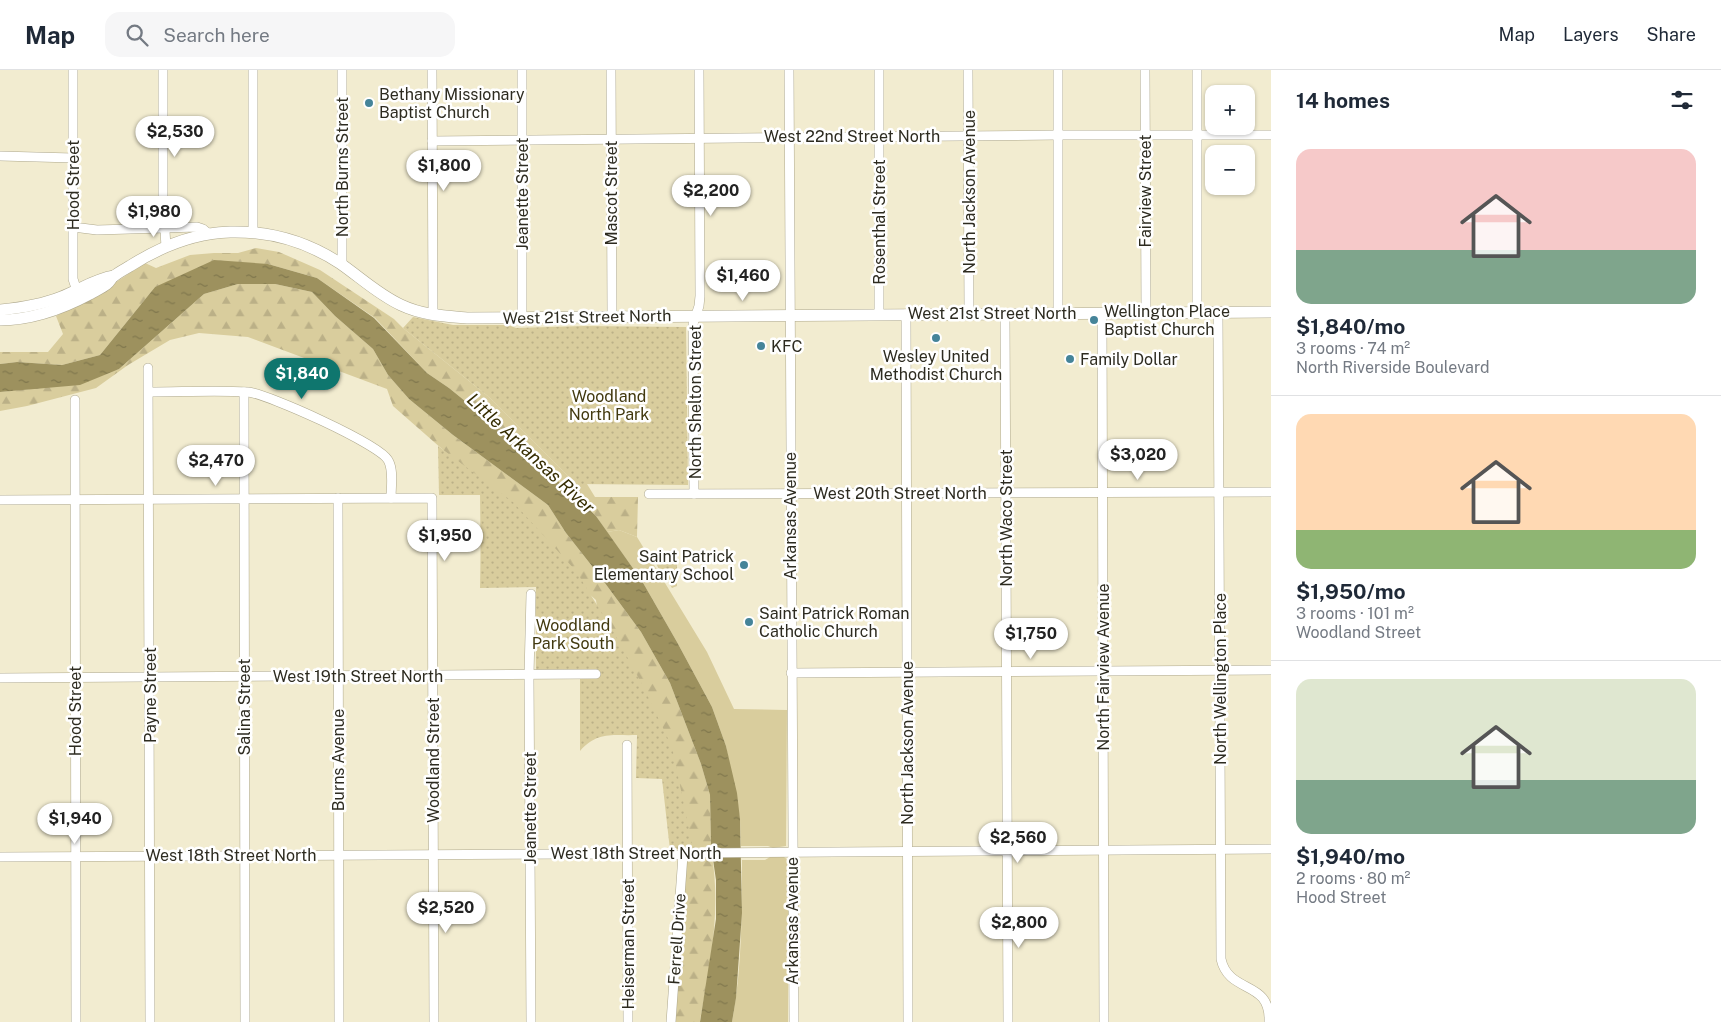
<!DOCTYPE html>
<meta charset="utf-8">
<style>
body{margin:0;font-family:"Public Sans",sans-serif;background:#f6f6f7;color:#1f2937;height:100vh;display:flex;flex-direction:column;font-size:19px;white-space:nowrap}
*{box-sizing:border-box;margin:0}
p{font-size:16px;color:#747a83}
.icon{flex:none;width:28px;height:28px;fill:none;stroke:currentColor;stroke-width:2;stroke-linecap:round;stroke-linejoin:round}
.map{position:relative;flex:1;overflow:hidden}
.side{display:flex;flex-direction:column;background:#fff;width:450px}
.side>*{flex:none}
.buttons{position:absolute;left:1205px;top:15px;display:grid;gap:10px}
.buttons a{display:grid;place-items:center;width:50px;height:50px;border-radius:10px;background:#fff;box-shadow:0 1px 4px #0004;font-size:25px}
.price{position:absolute;translate:-50% -42px;padding:0 11px;border-radius:18px;background:#fff;color:#222;font-size:16px;line-height:32px;filter:drop-shadow(0 1px 2px #0008)}
.price::after{content:'';position:absolute;left:50%;top:30px;width:15px;height:11px;margin-left:-8px;background:inherit;clip-path:polygon(0 0,100% 0,50% 100%)}
.price.current{background:#0f766e;color:#fff}
ul{padding:0;list-style:none}
li{display:grid;align-content:center;gap:10px;height:265px;padding:0 25px}
li+li{border-top:1px solid #e0e1e3}
li span{display:grid;place-items:center;height:155px;border-radius:15px;color:#555}
li>.icon{margin-inline-start:auto}
span .icon{width:90px;height:90px;fill:#fffc;stroke-width:1}
li b{font-size:21px}
h2{display:flex;justify-content:space-between;align-items:center;height:60px;padding:0 25px;font-size:21px}
header{display:flex;align-items:center;gap:30px;box-sizing:border-box;height:70px;padding:0 25px;background:#fff;border-bottom:1px solid #e0e1e3}
header strong{font-size:24px}
nav{display:flex;gap:28px;margin-inline-start:auto;font-size:18px}
.search{width:350px;height:45px;background:#f6f6f7;display:flex;align-items:center;gap:12px;box-sizing:border-box;padding:0 18px;border-radius:15px;color:#747a83;font-size:19px}
main{display:flex;flex:1;min-height:0}
.map>svg:first-child{display:block}
</style>
<header>
<strong>Map</strong>
<div class="search"><svg class="icon" aria-label="search" viewBox="0 0 24 24"><circle cx="10" cy="10" r="6"/><path d="M15 15l6 6"/></svg>Search here</div>
<nav><a>Map</a><a>Layers</a><a>Share</a></nav>
</header>
<main>
<div class="map">
<svg width="1271" height="952" viewBox="0 0 1271 952">
<defs>
<pattern id="forest-firs" width="22" height="20" patternUnits="userSpaceOnUse" patternTransform="scale(1.25)"><rect width="22" height="20" fill="#d9cd9d"/><path d="M5 1l3.5 6h-7zM16 11l3.5 6h-7z" fill="#bbb087"/></pattern>
<pattern id="park-dots" width="8" height="8" patternUnits="userSpaceOnUse" patternTransform="scale(1.25)"><rect width="8" height="8" fill="#d9cd9d"/><path d="M2 2h.1M6 6h.1" fill="none" stroke="#bbb087" stroke-width="1.8" stroke-linecap="round"/></pattern>
<pattern id="water-ripples" width="26" height="14" patternUnits="userSpaceOnUse" patternTransform="scale(1.25)"><rect width="26" height="14" fill="#9d915e"/><path d="M2 4q2-2 4 0t4 0M15 11q2-2 4 0t4 0" fill="none" stroke="#80774d"/></pattern>
</defs>
<rect width="100%" height="100%" fill="#f2ecd0"/>
<!-- grass -->
<g fill="#d9cd9d">
<path d="M619,460L637,467L707,582L734,639L787,640L786,776L773,778L768,776H741L740,749L726,676L712,637L677,572L642,511L607,462Z"/>
<path d="M770,787H784L788,790V952H732C742,899 742,844 742,790H765Z"/>
</g>
<!-- forest -->
<g fill="url(#forest-firs)">
<path d="M256,178L279,182L320,200L394,249L403,258L489,327L576,414H587L595,427H638L637,467L619,460L607,462L596,446L513,370L449,318L427,303L375,248L317,208L268,194L155,217L100,285L62,295L17,292L0,294V282H48L63,264L56,246L107,218L145,193L156,198L190,185L214,183H238Z"/>
<path d="M238,214H275L312,222L335,246L373,279L388,305L409,329L453,365L548,435L566,463L599,505L641,562L670,613L701,694L710,725L711,776L688,779L686,748L599,552L596,530L573,510L481,516L480,421L466,400L393,336L387,319L248,267L199,263L170,270L128,295L96,318L27,336L0,341V322L30,319L119,299L204,224Z"/>
<path d="M712,786C721,842 710,896 700,950V952H675L686,788Z"/>
</g>
<!-- park -->
<g fill="url(#park-dots)">
<path d="M413,247L453,255H508L516,258L584,256L686,257L688,415L576,414L489,327L403,258Z"/>
<path d="M438,376L513,432L576,501L613,561L643,616L672,677L693,778L670,780L662,709L636,708L637,665C612,666 598,661 580,681V602H536V517L480,518L482,425H439Z"/>
<path d="M667,489H677V516L672,518L656,494Z"/>
</g>
<!-- water -->
<path fill="url(#water-ripples)" d="M214,190L268,194L317,208L374,248L427,303L449,318L513,370L596,446L642,511L677,572L712,637L726,676L737,723L740,749L742,843L736,928L732,952H700L716,849V810L711,776L710,725L701,694L670,613L641,562L599,505L566,463L548,435L453,365L409,329L388,305L373,279L335,246L312,222L275,214H238L204,224L119,299L80,315L0,322V294L17,292L62,295L100,285L155,217Z"/>
<g fill="none" stroke-linecap="round" stroke-linejoin="round">
<defs>
<g id="minor">
<path d="M73,0V209L78,224"/>
<path d="M163,0V129L166,177"/>
<path d="M253,0V163"/>
<path d="M342,0V195"/>
<path d="M432,0L433,244"/>
<path d="M522,0V247"/>
<path d="M611,0L612,246"/>
<path d="M789,0L794,952"/>
<path d="M879,0V244"/>
<path d="M968,0L969,243"/>
<path d="M1058,0V243"/>
<path d="M1145,0L1146,243"/>
<path d="M1197,0V242"/>
<path d="M432,71L1058,65H1271"/>
<path d="M0,86L73,88"/>
<path d="M73,157L97,160L197,157L203,159L209,164"/>
<path d="M1218,242L1221,889C1229,925 1271,909 1269,952"/>
<path d="M1005,243L1008,952"/>
<path d="M1102,243L1104,952"/>
<path d="M906,244L908,952"/>
<path d="M148,298L150,952"/>
<path d="M149,322C182,322 216,320 248,322C268,324 379,374 388,390C394,400 391,417 391,428"/>
<path d="M244,322L245,952"/>
<path d="M75,330L76,952"/>
<path d="M649,424L1271,422"/>
<path d="M694,424L693,254L699,236L700,226L699,0"/>
<path d="M338,428L339,952"/>
<path d="M0,430L432,428L434,952"/>
<path d="M791,603L1271,600"/>
<path d="M0,608L596,604"/>
<path d="M627,675L628,952"/>
<path d="M0,787L579,784L683,785L701,783L1271,779"/>
<path d="M531,952L529,605L531,524"/>
<path d="M671,952L683,785"/>
</g>
<g id="major">
<path d="M0,240C20,238 41,235 61,227C79,220 95,209 114,206"/>
<path d="M0,250C32,250 62,239 90,224C95,221 102,218 107,214C110,212 111,208 114,206C119,202 125,199 130,196C160,177 194,163 230,162C269,161 308,172 341,194C361,208 379,225 401,235C422,245 444,246 467,248L1271,242"/>
</g>
</defs>
<!-- minor casing -->
<use href="#minor" stroke="#aea88d" stroke-width="10"/>
<!-- major casing -->
<use href="#major" stroke="#aea88d" stroke-width="12"/>
<!-- minor -->
<use href="#minor" stroke="#fff" stroke-width="9"/>
<!-- major -->
<use href="#major" stroke="#fff" stroke-width="11"/>
</g>
<!-- markers -->
<g fill="#458499" stroke="#fff" stroke-width="2">
<circle cx="369" cy="33" r="5"/>
<circle cx="1094" cy="250" r="5"/>
<circle cx="936" cy="268" r="5"/>
<circle cx="761" cy="276" r="5"/>
<circle cx="1070" cy="289" r="5"/>
<circle cx="744" cy="495" r="5"/>
<circle cx="749" cy="552" r="5"/>
</g>
<g text-anchor="middle" dominant-baseline="central" stroke-width="5" stroke-linejoin="round" paint-order="stroke">
<!-- poi labels -->
<g font-size="16" fill="#2d2b20" stroke="#fff" text-anchor="start">
<text x="379" y="24">Bethany Missionary<tspan x="379" dy="18">Baptist Church</tspan></text>
<text x="1104" y="241">Wellington Place<tspan x="1104" dy="18">Baptist Church</tspan></text>
<text x="771" y="276">KFC</text>
<text x="936" y="286" text-anchor="middle">Wesley United<tspan x="936" dy="18">Methodist Church</tspan></text>
<text x="1080" y="289">Family Dollar</text>
<text x="734" y="486" text-anchor="end">Saint Patrick<tspan x="734" dy="18">Elementary School</tspan></text>
<text x="759" y="543">Saint Patrick Roman<tspan x="759" dy="18">Catholic Church</tspan></text>
</g>
<!-- street labels -->
<g font-size="16" fill="#2d2b20" stroke="#fff">
<text x="852" y="66">West 22nd Street North</text>
<text transform="translate(342 97) rotate(-90)">North Burns Street</text>
<text transform="translate(73 115) rotate(-90)">Hood Street</text>
<text transform="translate(1145 121) rotate(-90)">Fairview Street</text>
<text transform="translate(969 122) rotate(-90)">North Jackson Avenue</text>
<text transform="translate(611 123) rotate(-90)">Mascot Street</text>
<text transform="translate(522 124) rotate(-90)">Jeanette Street</text>
<text transform="translate(879 152) rotate(-90)">Rosenthal Street</text>
<text x="992" y="243">West 21st Street North</text>
<text transform="translate(587 247) rotate(-1)">West 21st Street North</text>
<text transform="translate(695 332) rotate(-90)">North Shelton Street</text>
<text x="900" y="423">West 20th Street North</text>
<text transform="translate(790 446) rotate(-90)">Arkansas Avenue</text>
<text transform="translate(1006 448) rotate(-90)">North Waco Street</text>
<text transform="translate(1103 597) rotate(-90)">North Fairview Avenue</text>
<text x="358" y="606">West 19th Street North</text>
<text transform="translate(1220 609) rotate(-90)">North Wellington Place</text>
<text transform="translate(150 625) rotate(-90)">Payne Street</text>
<text transform="translate(244 637) rotate(-90)">Salina Street</text>
<text transform="translate(75 641) rotate(-90)">Hood Street</text>
<text transform="translate(907 673) rotate(-90)">North Jackson Avenue</text>
<text transform="translate(338 690) rotate(-90)">Burns Avenue</text>
<text transform="translate(433 690) rotate(-90)">Woodland Street</text>
<text transform="translate(530 738) rotate(-90)">Jeanette Street</text>
<text x="636" y="783">West 18th Street North</text>
<text x="231" y="785">West 18th Street North</text>
<text transform="translate(792 851) rotate(-90)">Arkansas Avenue</text>
<text transform="translate(677 869) rotate(-86)">Ferrell Drive</text>
<text transform="translate(628 874) rotate(-90)">Heiserman Street</text>
</g>
<!-- park labels -->
<g font-size="16" fill="#42390f" stroke="#fff">
<text x="609" y="326">Woodland<tspan x="609" dy="18">North Park</tspan></text>
<text x="573" y="555">Woodland<tspan x="573" dy="18">Park South</tspan></text>
</g>
<!-- water labels -->
<g font-size="18" font-style="italic" fill="#362d02" stroke="#fff">
<text transform="translate(531 383) rotate(43)">Little Arkansas River</text>
</g>
</g>
</svg>
<div class="buttons">
<a>+</a>
<a>−</a>
</div>
<b class="price" style="left:175px;top:88px">$2,530</b>
<b class="price" style="left:444px;top:122px">$1,800</b>
<b class="price" style="left:711px;top:147px">$2,200</b>
<b class="price" style="left:154px;top:168px">$1,980</b>
<b class="price" style="left:743px;top:232px">$1,460</b>
<b class="price current" style="left:302px;top:330px">$1,840</b>
<b class="price" style="left:1138px;top:411px">$3,020</b>
<b class="price" style="left:216px;top:417px">$2,470</b>
<b class="price" style="left:445px;top:492px">$1,950</b>
<b class="price" style="left:1031px;top:590px">$1,750</b>
<b class="price" style="left:75px;top:775px">$1,940</b>
<b class="price" style="left:1018px;top:794px">$2,560</b>
<b class="price" style="left:446px;top:864px">$2,520</b>
<b class="price" style="left:1019px;top:879px">$2,800</b>
</div>
<section class="side">
<h2>14 homes<svg class="icon" aria-label="filters" viewBox="0 0 24 24"><path d="M4 7h16M4 17h16"/><circle cx="9" cy="7" r="2"/><circle cx="15" cy="17" r="2"/></svg></h2>
<ul>
<li><span style="background:linear-gradient(#f6c9c9 65%,#7fa58c 0)"><svg class="icon" aria-label="home" viewBox="0 0 24 24"><path d="M3 11l9-7 9 7M6 9v11h12V9"/></svg></span><div><b>$1,840/mo</b><p>3 rooms · 74 m²</p><p>North Riverside Boulevard</p></div></li>
<li><span style="background:linear-gradient(#ffd9b3 75%,#8fb573 0)"><svg class="icon" aria-label="home" viewBox="0 0 24 24"><path d="M3 11l9-7 9 7M6 9v11h12V9"/></svg></span><div><b>$1,950/mo</b><p>3 rooms · 101 m²</p><p>Woodland Street</p></div></li>
<li><span style="background:linear-gradient(#dfe7d0 65%,#7fa58c 0)"><svg class="icon" aria-label="home" viewBox="0 0 24 24"><path d="M3 11l9-7 9 7M6 9v11h12V9"/></svg></span><div><b>$1,940/mo</b><p>2 rooms · 80 m²</p><p>Hood Street</p></div></li>
</ul>
</section>
</main>
